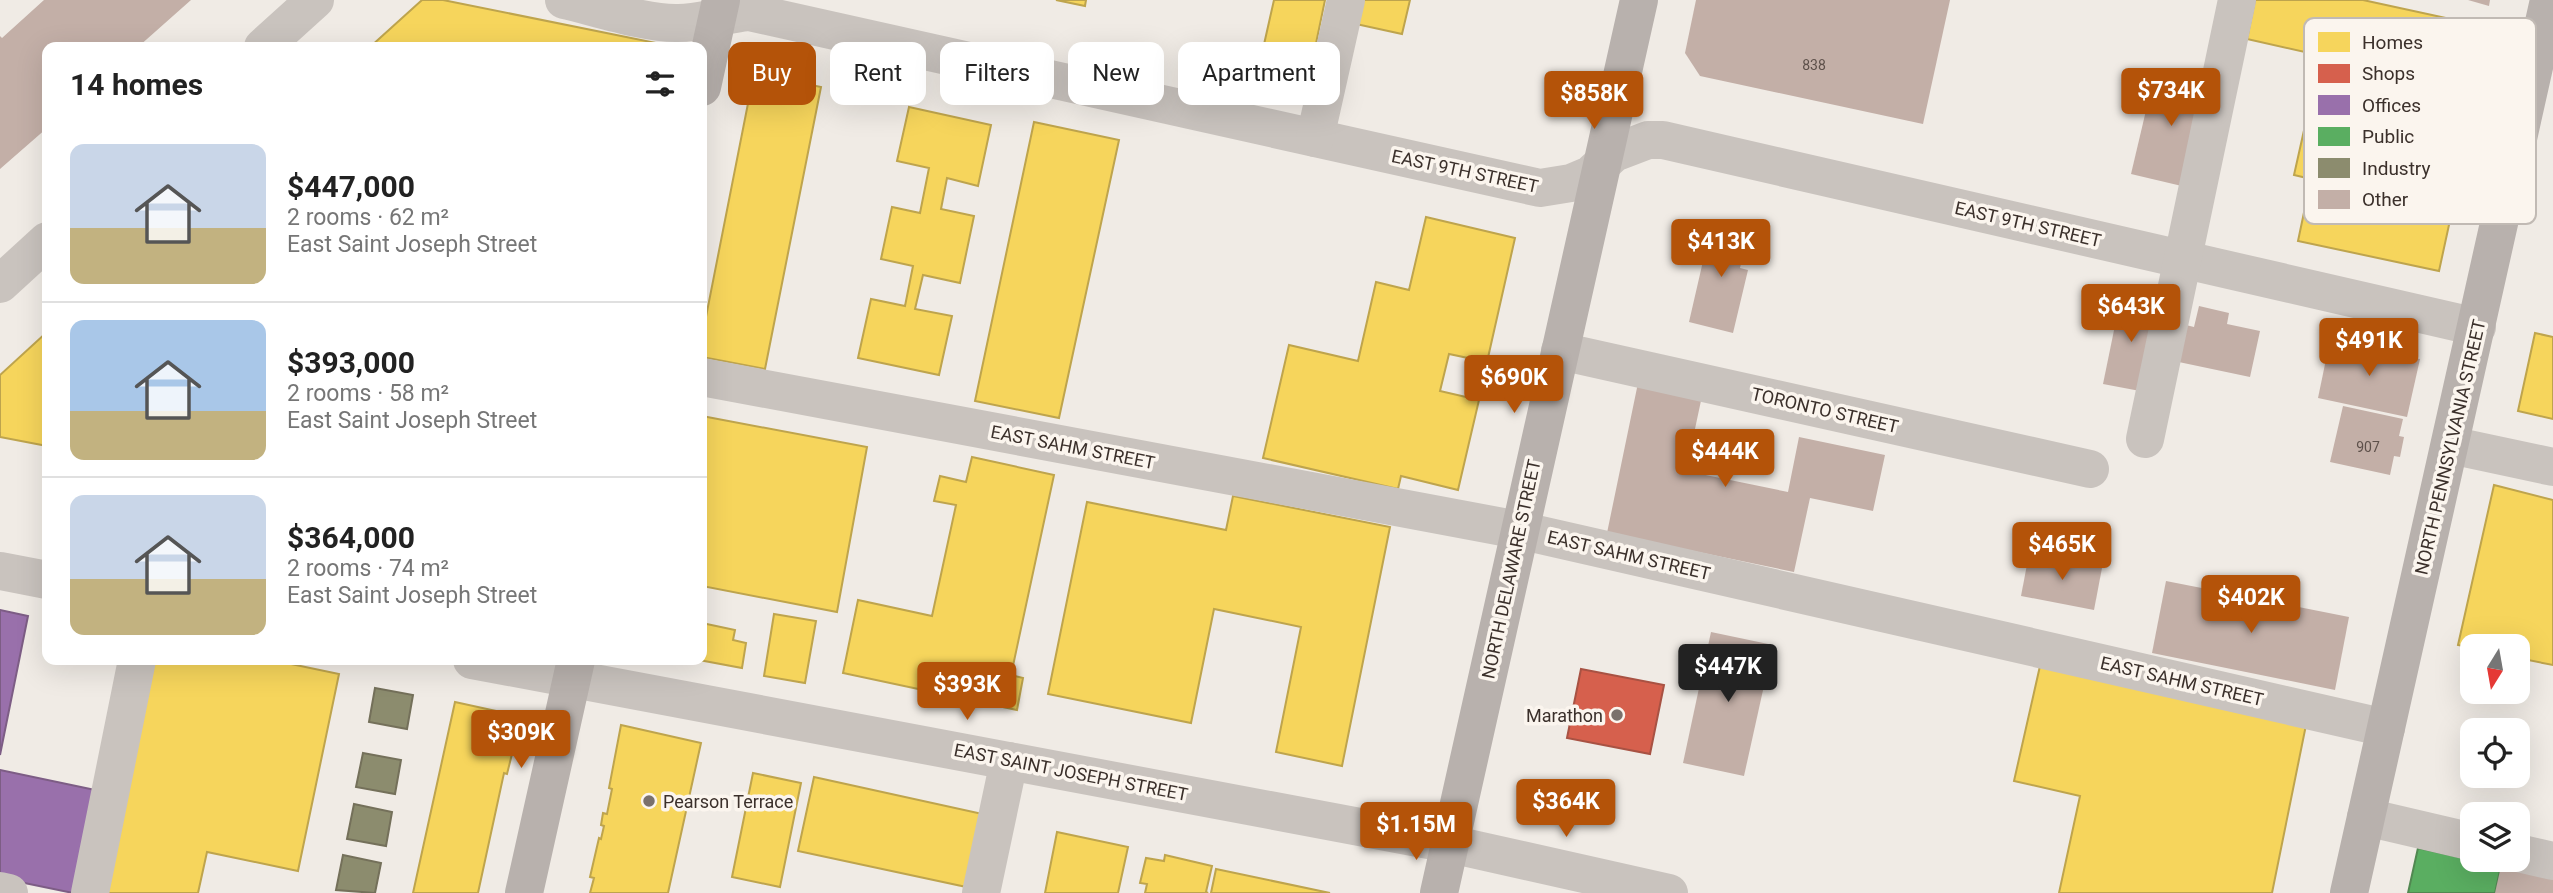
<!DOCTYPE html>
<meta charset="utf-8">
<style>
body{margin:0;font-family:Roboto,sans-serif;background:#f6f6f6;color:#222;height:100vh;display:flex;flex-direction:column;font-size:26px;white-space:nowrap}
*{box-sizing:border-box;margin:0}
p{font-size:23px;color:#767676}
.icon{flex:none;width:38px;height:38px;fill:none;stroke:currentColor;stroke-width:2;stroke-linecap:round;stroke-linejoin:round}
.map{position:relative;flex:1;overflow:hidden}
.side{position:absolute;left:42px;top:42px;width:665px;height:623px;display:flex;flex-direction:column;background:#fff;border-radius:14px;box-shadow:0 7px 28px #0002}
.side>*{flex:none}
.top-card{position:absolute;left:728px;top:42px;width:665px;height:63px;display:flex;gap:14px}
.needle{width:46px;rotate:191deg}
.tools{position:absolute;left:2460px;top:634px;display:grid;gap:14px}
.tools a{display:grid;place-items:center;width:70px;height:70px;border-radius:14px;background:#fff;box-shadow:0 7px 28px #0002;font-size:35px}
.price{position:absolute;translate:-50% -60px;padding:0 16px;border-radius:7px;background:#b45309;color:#fff;font-size:23px;line-height:46px;filter:drop-shadow(0 2px 4px #0008)}
.price::after{content:'';position:absolute;left:50%;top:42px;width:21px;height:16px;margin-left:-10px;background:inherit;clip-path:polygon(0 0,100% 0,50% 100%)}
.price.active{background:#222;color:#fff}
ul{padding:0;list-style:none}
li{display:flex;align-items:center;gap:21px;height:175px;padding:0 28px}
li+li{border-top:2px solid #e0e0e0}
li span{display:grid;place-items:center;flex:none;width:196px;height:140px;border-radius:14px;color:#555}
li>.icon{margin-inline-start:auto}
span .icon{width:84px;height:84px;fill:#fffc;stroke-width:1}
li b{font-size:30px}
h2{display:flex;justify-content:space-between;align-items:center;height:84px;padding:0 28px;font-size:30px}
.tag{padding:0 24px;border-radius:14px;background:#fff;box-shadow:0 7px 28px #0002;font-size:24px;line-height:63px}
.tag.active{background:#b45309;color:#fff}
.map>svg:first-child{display:block}
</style>
<div class="map">
<svg width="2553" height="893" viewBox="0 0 2553 893">
<rect width="100%" height="100%" fill="#f0ebe5"/>
<!-- homes -->
<g fill="#f6d55c" stroke="#bea44d" stroke-width="2">
<path d="M422,0H443L666,45V47H370Z"/>
<path d="M1056,0H1086L1085,6Z"/>
<path d="M1274,0H1325L1308,82L1258,71Z"/>
<path d="M1361,0H1410L1402,34L1356,24Z"/>
<path d="M2255,0H2363L2492,28L2478,91L2247,39Z"/>
<path d="M754,73L821,87L765,369L702,357V337Z"/>
<path d="M909,107L991,125L978,186L947,178L941,209L974,216L960,283L923,275L915,309L952,316L939,375L858,358L871,299L905,306L913,266L881,259L892,207L920,213L929,168L897,161Z"/>
<path d="M2307,117L2453,148L2440,209L2452,211L2439,271L2298,241L2311,179L2294,175Z"/>
<path d="M1034,122L1119,140L1059,418L975,401Z"/>
<path d="M1426,217L1515,238L1487,362L1449,354L1440,391L1479,400L1458,490L1401,476L1398,489L1263,458L1289,345L1358,361L1376,282L1409,290Z"/>
<path d="M47,332V446L0,437V375Z"/>
<path d="M2535,333L2553,337V419L2518,411Z"/>
<path d="M702,416L867,447L837,612L702,586Z"/>
<path d="M972,457L1054,475L1011,675L1023,678L1017,710L843,673L858,600L932,616L956,505L934,501L940,476L966,482Z"/>
<path d="M2494,485L2553,500V665L2518,658V646H2473V648L2458,645Z"/>
<path d="M1233,496L1390,527L1342,766L1276,752L1301,627L1214,609L1191,723L1048,694L1087,502L1226,530Z"/>
<path d="M774,614L816,621L805,683L764,676Z"/>
<path d="M702,623L735,630L733,640L746,643L742,668L699,660H702Z"/>
<path d="M152,660H272L339,674L298,871L207,852L198,893H102Z"/>
<path d="M2040,666L2306,725L2272,893H2059L2080,796L2014,781Z"/>
<path d="M455,702L515,715L508,749L513,750L507,774L504,773L478,893H413Z"/>
<path d="M621,725L701,743L668,893H590L594,878L590,877L599,838L601,839L604,826L601,825L603,813L607,814L612,789L609,788Z"/>
<path d="M753,773L801,783L780,887L732,877Z"/>
<path d="M814,777L987,815L971,888L798,851Z"/>
<path d="M1057,832L1128,847L1118,893H1045Z"/>
<path d="M1165,855L1212,866L1206,892L1208,893H1145L1147,884L1140,883L1146,858L1164,861Z"/>
<path d="M1216,869L1330,893H1211Z"/>
</g>
<!-- shops -->
<path fill="#d6604d" stroke="#a85243" stroke-width="2" d="M1581,669L1664,685L1650,754L1567,738Z"/>
<!-- offices -->
<g fill="#9970ab" stroke="#7d5d85" stroke-width="2">
<path d="M0,610L28,616L0,755Z"/>
<path d="M0,770L100,791L73,893L0,878Z"/>
</g>
<!-- public -->
<path fill="#5aae61" stroke="#518851" stroke-width="2" d="M2418,848L2501,866L2495,893H2408Z"/>
<!-- industry -->
<g fill="#8c8c6e" stroke="#74705a" stroke-width="2">
<path d="M375,688L413,695L407,729L369,722Z"/>
<path d="M363,753L401,760L395,794L356,787Z"/>
<path d="M354,804L392,812L386,846L347,839Z"/>
<path d="M343,855L381,863L375,893L336,890Z"/>
</g>
<!-- building -->
<g fill="#c3afa7">
<path d="M44,0H191L138,47H47V128L0,169V36L2,38Z"/>
<path d="M1696,0H1950L1923,124L1700,76L1685,53Z"/>
<path d="M2468,0H2490L2489,6Z"/>
<path d="M2156,68L2211,81L2186,187L2131,174Z"/>
<path d="M1712,222L1749,230L1740,268L1748,270L1733,333L1689,322Z"/>
<path d="M2121,296L2159,304L2140,391L2103,384Z"/>
<path d="M2199,306L2229,313L2227,324L2260,331L2250,377L2174,361L2182,324L2194,327Z"/>
<path d="M2330,340L2420,359L2407,417L2318,398Z"/>
<path d="M1638,383L1702,396L1686,471L1788,492L1799,437L1885,455L1873,511L1810,498L1794,572L1607,533Z"/>
<path d="M2343,406L2403,419L2399,436L2404,437L2400,457L2394,456L2390,475L2330,462Z"/>
<path d="M2029,554L2102,568L2094,610L2021,596Z"/>
<path d="M2166,581L2349,617L2335,690L2152,653Z"/>
<path d="M1711,632L1773,645L1744,776L1683,763Z"/>
<path d="M2501,866L2553,878V893H2495Z"/>
</g>
<g fill="none" stroke-linecap="round" stroke-linejoin="round">
<!-- minor -->
<g stroke="#c9c3be" stroke-width="38">
<path d="M564,0C595,7 647,24 678,23C703,23 724,14 749,12L1540,188L1571,183L1590,175L1614,153L1648,140H1663L2477,327"/>
<path d="M263,47L315,0"/>
<path d="M1315,138L1346,0"/>
<path d="M0,284L47,241"/>
<path d="M1560,351L2090,469"/>
<path d="M702,377L1519,530L2386,728"/>
<path d="M2145,439L2237,0"/>
<path d="M2450,445L2553,467"/>
<path d="M0,571L47,580"/>
<path d="M472,660L1450,844L1669,893"/>
<path d="M2366,817L2473,842"/>
<path d="M2518,853L2553,861"/>
<path d="M0,891L9,893"/>
<path d="M90,893L137,660"/>
<path d="M981,893L1009,761"/>
</g>
<!-- major -->
<g stroke="#b8b1ad" stroke-width="38">
<path d="M702,87L721,0"/>
<path d="M524,893L576,660"/>
<path d="M1439,893L1639,0"/>
<path d="M2349,893L2549,0"/>
</g>
</g>
<!-- markers -->
<g fill="#7a716c" stroke="#fbf5ee" stroke-width="2.5">
<circle cx="1617" cy="715" r="7"/>
<circle cx="649" cy="801" r="7"/>
</g>
<g text-anchor="middle" dominant-baseline="central" stroke-width="7" stroke-linejoin="round" paint-order="stroke">
<!-- number labels -->
<g font-size="14" fill="#5d504a">
<text x="1814" y="65">838</text>
<text x="2368" y="447">907</text>
</g>
<!-- street labels -->
<g font-size="18" fill="#3b302b" stroke="#fbf5ee">
<text transform="translate(1465 171) rotate(12)">EAST 9TH STREET</text>
<text transform="translate(2028 224) rotate(13)">EAST 9TH STREET</text>
<text transform="translate(1825 410) rotate(13)">TORONTO STREET</text>
<text transform="translate(1073 447) rotate(11)">EAST SAHM STREET</text>
<text transform="translate(2450 447) rotate(-77)">NORTH PENNSYLVANIA STREET</text>
<text transform="translate(1629 555) rotate(13)">EAST SAHM STREET</text>
<text transform="translate(1511 569) rotate(-78)">NORTH DELAWARE STREET</text>
<text transform="translate(2182 681) rotate(13)">EAST SAHM STREET</text>
<text transform="translate(1071 772) rotate(11)">EAST SAINT JOSEPH STREET</text>
</g>
<!-- poi labels -->
<g font-size="18" fill="#3b302b" stroke="#fbf5ee" text-anchor="end">
<text x="1603" y="715">Marathon</text>
<text x="663" y="801" text-anchor="start">Pearson Terrace</text>
</g>
</g>
<!-- legend -->
<rect x="2304" y="18" width="232" height="206" rx="10" fill="#fbf5ee" stroke="#c1bab4" stroke-width="2"/>
<rect x="2318" y="32" width="32" height="20" fill="#f6d55c"/>
<rect x="2318" y="64" width="32" height="19" fill="#d6604d"/>
<rect x="2318" y="95" width="32" height="20" fill="#9970ab"/>
<rect x="2318" y="127" width="32" height="19" fill="#5aae61"/>
<rect x="2318" y="158" width="32" height="20" fill="#8c8c6e"/>
<rect x="2318" y="190" width="32" height="19" fill="#c3afa7"/>
<g font-size="19" fill="#3b302b">
<text x="2362" y="49">Homes</text>
<text x="2362" y="80">Shops</text>
<text x="2362" y="112">Offices</text>
<text x="2362" y="143">Public</text>
<text x="2362" y="175">Industry</text>
<text x="2362" y="206">Other</text>
</g>
</svg>
<div class="tools">
<a><svg class="needle" viewBox="-14 -14 28 28"><path d="M0-13l5 13h-10z" fill="#e53935"/><path d="M0 13l5-13h-10z" fill="#767676"/></svg></a>
<a><svg class="icon" aria-label="locate" viewBox="0 0 24 24"><circle cx="12" cy="12" r="6"/><path d="M12 2v4M12 18v4M2 12h4M18 12h4"/></svg></a>
<a><svg class="icon" aria-label="layers" viewBox="0 0 24 24"><path d="M12 4l9 5-9 5-9-5zM3 14l9 5 9-5"/></svg></a>
</div>
<b class="price" style="left:2171px;top:128px">$734K</b>
<b class="price" style="left:1594px;top:131px">$858K</b>
<b class="price" style="left:1721px;top:279px">$413K</b>
<b class="price" style="left:2131px;top:344px">$643K</b>
<b class="price" style="left:2369px;top:378px">$491K</b>
<b class="price" style="left:1514px;top:415px">$690K</b>
<b class="price" style="left:1725px;top:489px">$444K</b>
<b class="price" style="left:2062px;top:582px">$465K</b>
<b class="price" style="left:2251px;top:635px">$402K</b>
<b class="price active" style="left:1728px;top:704px">$447K</b>
<b class="price" style="left:967px;top:722px">$393K</b>
<b class="price" style="left:521px;top:770px">$309K</b>
<b class="price" style="left:1566px;top:839px">$364K</b>
<b class="price" style="left:1416px;top:862px">$1.15M</b>
<div class="top-card">
<a class="tag active">Buy</a>
<a class="tag">Rent</a>
<a class="tag">Filters</a>
<a class="tag">New</a>
<a class="tag">Apartment</a>
</div>
<section class="side">
<h2>14 homes<svg class="icon" aria-label="filters" viewBox="0 0 24 24"><path d="M4 7h16M4 17h16"/><circle cx="9" cy="7" r="2"/><circle cx="15" cy="17" r="2"/></svg></h2>
<ul>
<li><span style="background:linear-gradient(#c9d6e8 60%,#c2b280 0)"><svg class="icon" aria-label="home" viewBox="0 0 24 24"><path d="M3 11l9-7 9 7M6 9v11h12V9"/></svg></span><div><b>$447,000</b><p>2 rooms · 62 m²</p><p>East Saint Joseph Street</p></div></li>
<li><span style="background:linear-gradient(#a9c7e8 65%,#c2b280 0)"><svg class="icon" aria-label="home" viewBox="0 0 24 24"><path d="M3 11l9-7 9 7M6 9v11h12V9"/></svg></span><div><b>$393,000</b><p>2 rooms · 58 m²</p><p>East Saint Joseph Street</p></div></li>
<li><span style="background:linear-gradient(#c9d6e8 60%,#c2b280 0)"><svg class="icon" aria-label="home" viewBox="0 0 24 24"><path d="M3 11l9-7 9 7M6 9v11h12V9"/></svg></span><div><b>$364,000</b><p>2 rooms · 74 m²</p><p>East Saint Joseph Street</p></div></li>
</ul>
</section>
</div>
